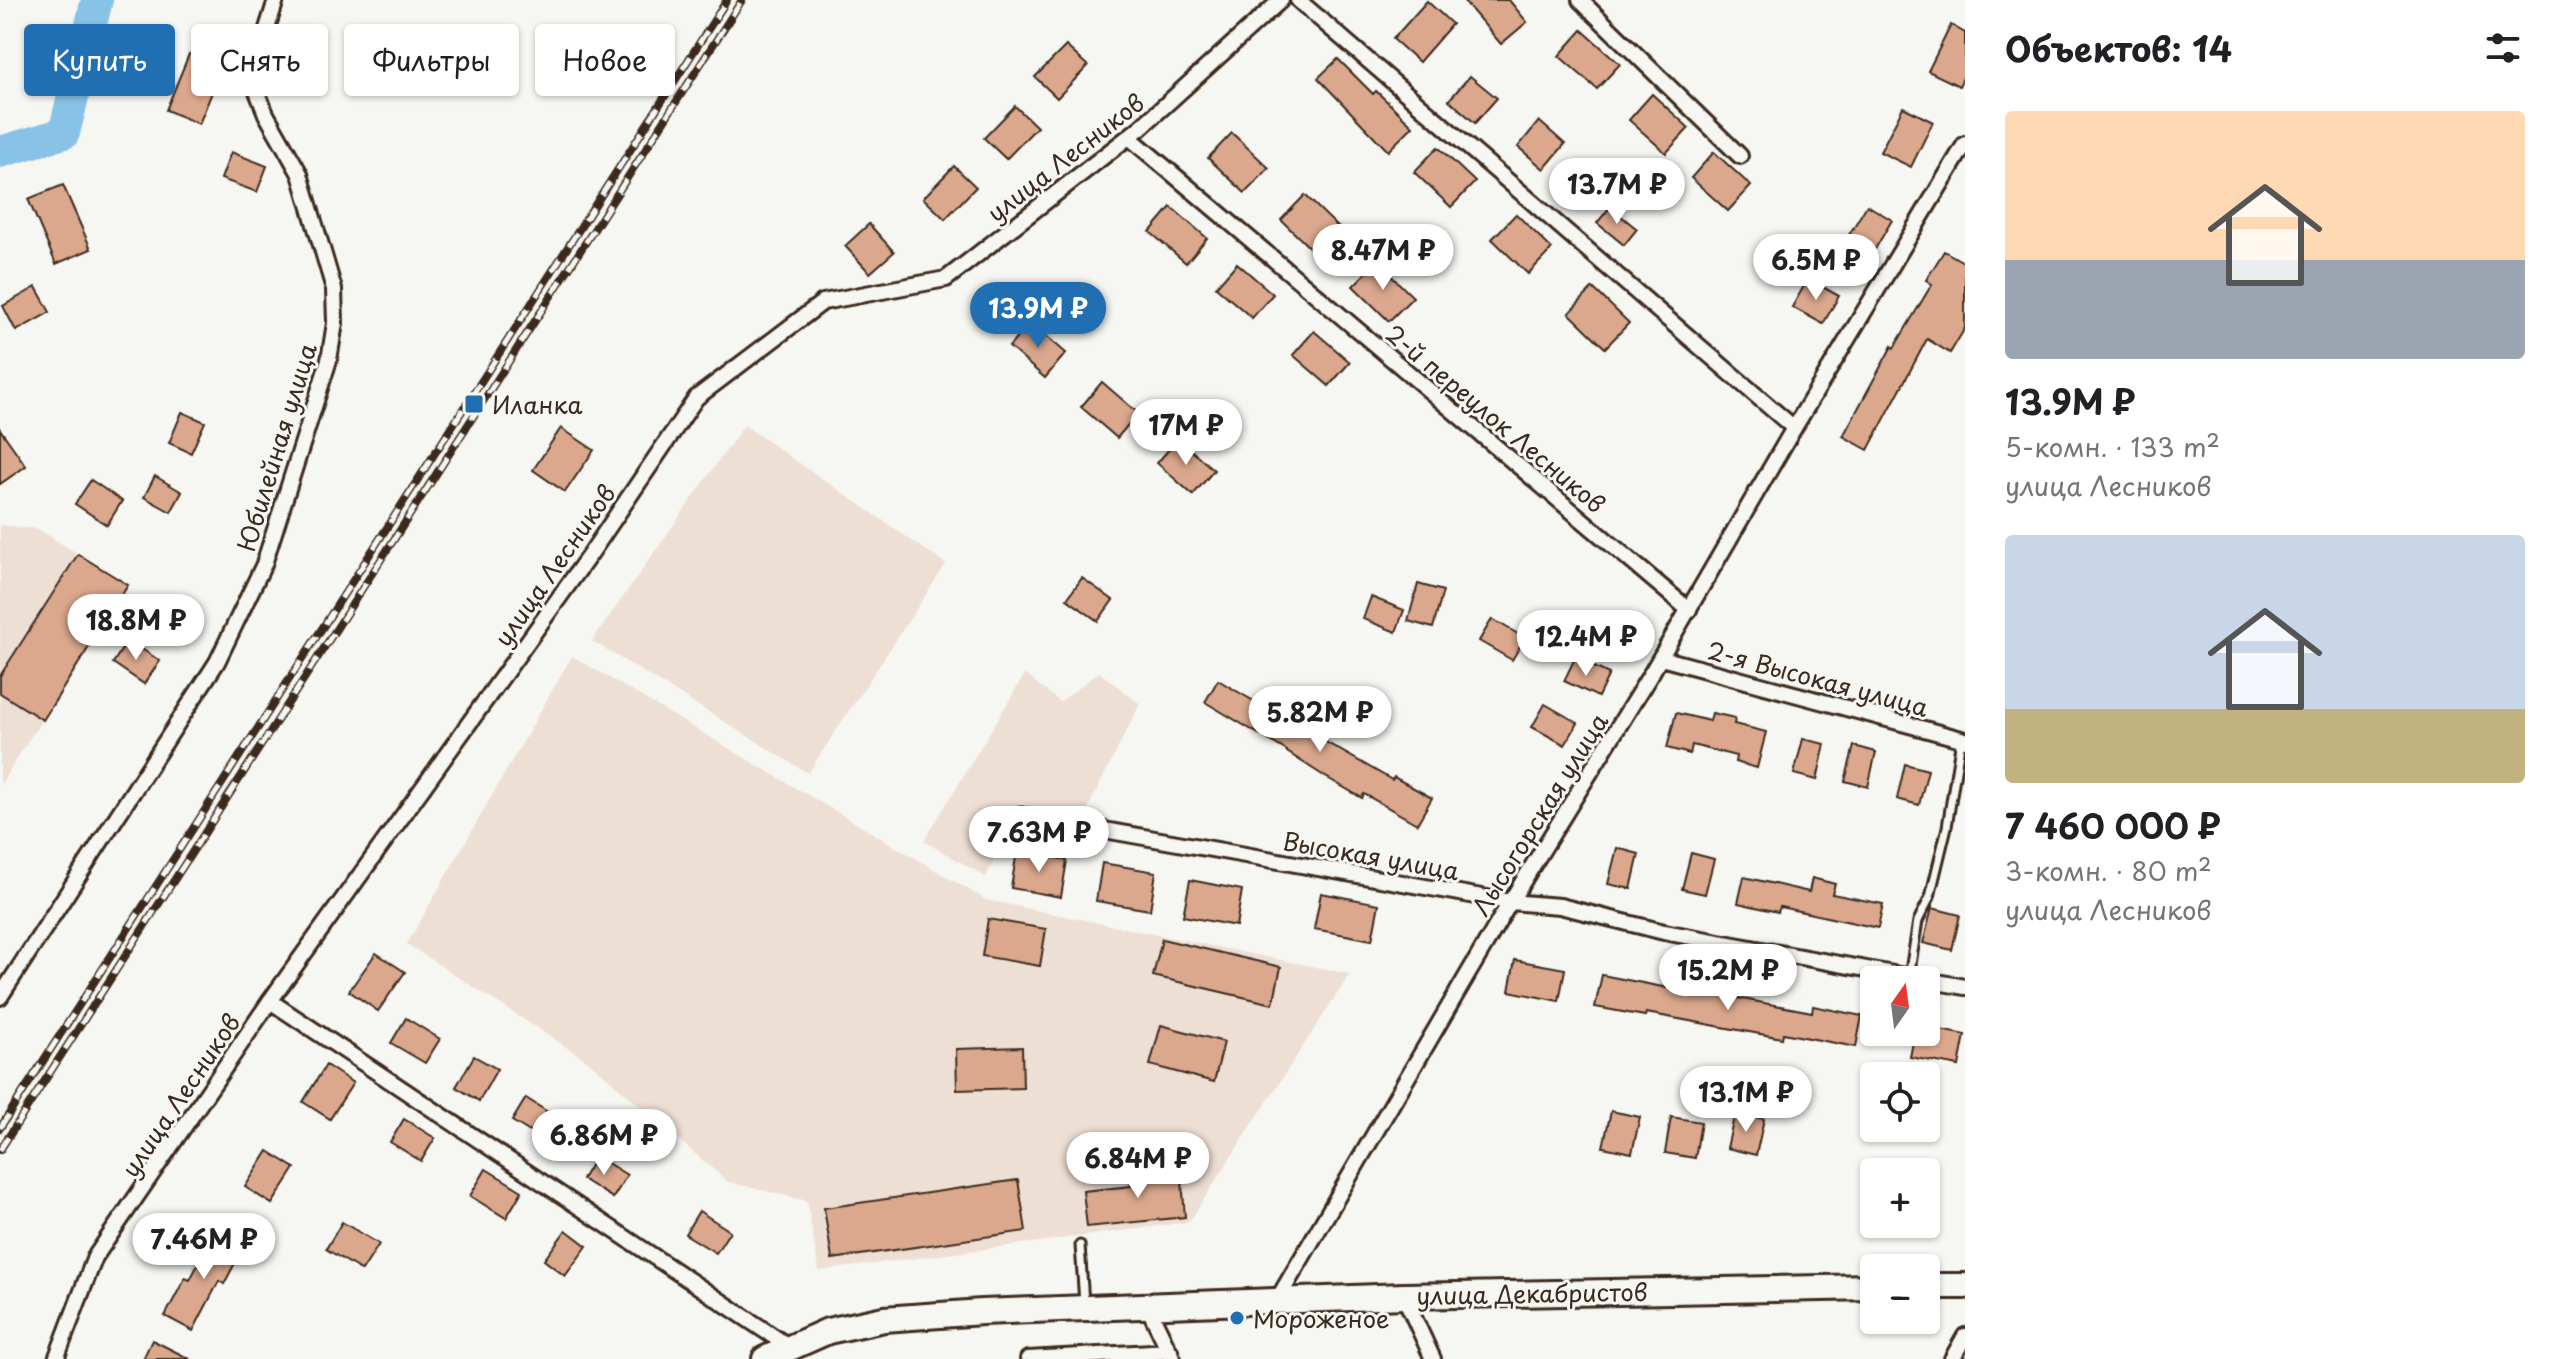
<!DOCTYPE html>
<html lang="ru">
<meta charset="utf-8">
<style>
body{margin:0;font-family:"Playpen Sans",sans-serif;background:#f6f6f6;color:#202124;height:100vh;display:flex;flex-direction:column;font-size:30px;white-space:nowrap}
*{box-sizing:border-box;margin:0}
p{font-size:26px;color:#757577}
.icon{flex:none;width:44px;height:44px;fill:none;stroke:currentColor;stroke-width:2;stroke-linecap:round;stroke-linejoin:round}
.map{position:relative;flex:1;overflow:hidden}
.panel{display:flex;flex-direction:column;background:#fff;width:600px}
.panel>*{flex:none}
.hud{position:absolute;left:24px;top:24px;width:760px;height:72px;display:flex;gap:16px}
.needle{width:52px;rotate:14deg}
.controls{position:absolute;left:1860px;top:966px;display:grid;gap:16px}
.controls a{display:grid;place-items:center;width:80px;height:80px;border-radius:8px;background:#fff;box-shadow:0 2px 6px #0004;font-size:40px}
.price{position:absolute;translate:-50% -68px;padding:0 18px;border-radius:28px;background:#fff;color:#222;font-size:26px;line-height:52px;filter:drop-shadow(0 2px 4px #0008)}
.price::after{content:'';position:absolute;left:50%;top:48px;width:24px;height:18px;margin-left:-12px;background:inherit;clip-path:polygon(0 0,100% 0,50% 100%)}
.price.current{background:#1f6fb2;color:#fff}
ul{padding:0;list-style:none}
li{display:grid;align-content:center;gap:16px;height:424px;padding:0 40px}
li span{display:grid;place-items:center;height:248px;border-radius:8px;color:#555}
li>.icon{margin-inline-start:auto}
span .icon{width:144px;height:144px;fill:#fffc;stroke-width:1}
li b{font-size:34px}
h2{display:flex;justify-content:space-between;align-items:center;height:96px;padding:0 40px;font-size:34px}
.tag{padding:0 28px;border-radius:8px;background:#fff;box-shadow:0 2px 6px #0004;font-size:28px;line-height:72px}
.tag.current{background:#1f6fb2;color:#fff}
main{display:flex;flex:1;min-height:0}
.map>svg:first-child{display:block}
</style>
<main>
<div class="map">
<svg width="1965" height="1359" viewBox="0 0 1965 1359">
<rect width="100%" height="100%" fill="#f6f6f2"/>
<filter id="ink" filterUnits="userSpaceOnUse"><feTurbulence type="fractalNoise" baseFrequency=".0125" numOctaves="2"/><feDisplacementMap in="SourceGraphic" scale="16" xChannelSelector="R" yChannelSelector="G"/><feConvolveMatrix kernelMatrix="1 2 1 2 8 2 1 2 1" color-interpolation-filters="sRGB"/></filter>
<g filter="url(#ink)">
<!-- built -->
<g fill="#eedfd4">
<path d="M744,425L946,564L808,773L592,641Z"/>
<path d="M0,525L38,529L128,585L0,785Z"/>
<path d="M572,656L986,900L1350,974L1189,1222L819,1271L807,1201L728,1182L588,1061L407,944Z"/>
<path d="M1099,672L1140,704L1079,826L1020,802L986,877L924,841L1025,674L1060,702Z"/>
</g>
<g fill="none" stroke-linecap="round" stroke-linejoin="round">
<!-- river -->
<path stroke="#88c2e7" stroke-width="32" d="M0,152L64,133L97,0"/>
</g>
<!-- building -->
<g fill="#dba88e" stroke="#3b2a1e" stroke-width="2">
<path d="M1463,0H1509L1527,22L1501,44Z"/>
<path d="M1427,1L1452,24L1419,62L1393,39Z"/>
<path d="M1951,25L1965,33V74L1959,86L1928,71Z"/>
<path d="M1582,30L1620,64L1597,89L1559,56Z"/>
<path d="M1066,46L1088,66L1057,98L1035,77Z"/>
<path d="M189,54L222,68L199,124L166,110Z"/>
<path d="M1338,59L1373,94L1376,91L1413,126L1388,151L1318,78Z"/>
<path d="M1470,76L1497,98L1475,123L1449,100Z"/>
<path d="M1652,94L1689,128L1666,153L1629,120Z"/>
<path d="M1015,106L1037,127L1006,159L984,138Z"/>
<path d="M1903,107L1933,122L1911,167L1880,152Z"/>
<path d="M1539,121L1565,144L1544,169L1518,147Z"/>
<path d="M1232,133L1269,168L1245,193L1208,158Z"/>
<path d="M1438,147L1475,182L1451,207L1414,172Z"/>
<path d="M231,152L267,166L257,192L221,179Z"/>
<path d="M1714,152L1751,186L1728,211L1691,178Z"/>
<path d="M954,166L976,187L945,219L923,198Z"/>
<path d="M63,185L91,249L56,264L28,199Z"/>
<path d="M1305,195L1341,230L1317,255L1281,220Z"/>
<path d="M1867,205L1892,220L1867,263L1841,248Z"/>
<path d="M1171,207L1207,238L1186,263L1150,232Z"/>
<path d="M1610,207L1637,229L1624,245L1597,223Z"/>
<path d="M1516,214L1552,249L1528,274L1492,239Z"/>
<path d="M869,224L894,252L870,273L845,246Z"/>
<path d="M1944,251L1965,263V328L1950,353L1927,339L1868,450L1843,436L1892,346L1894,348L1932,284L1926,280Z"/>
<path d="M1377,262L1413,297L1389,321L1353,286Z"/>
<path d="M1237,263L1273,294L1252,318L1216,287Z"/>
<path d="M1808,279L1839,296L1823,324L1792,307Z"/>
<path d="M36,287L50,312L16,331L3,306Z"/>
<path d="M1593,288L1629,323L1605,348L1569,313Z"/>
<path d="M1030,322L1066,353L1045,378L1009,347Z"/>
<path d="M1314,331L1350,362L1329,386L1293,355Z"/>
<path d="M1102,382L1138,413L1117,438L1081,407Z"/>
<path d="M182,412L205,422L191,453L169,443Z"/>
<path d="M561,428L594,450L565,492L533,470Z"/>
<path d="M0,429L26,466L0,484Z"/>
<path d="M1178,439L1214,470L1193,495L1157,463Z"/>
<path d="M155,476L182,492L171,512L144,497Z"/>
<path d="M91,480L122,501L107,525L75,504Z"/>
<path d="M78,554L128,585L43,720L0,693V676Z"/>
<path d="M1082,578L1113,600L1098,621L1067,599Z"/>
<path d="M1418,584L1443,591L1433,628L1408,621Z"/>
<path d="M1371,597L1404,610L1396,632L1363,619Z"/>
<path d="M1492,619L1525,638L1512,660L1479,641Z"/>
<path d="M128,640L160,661L144,684L113,663Z"/>
<path d="M1575,658L1609,674L1598,697L1564,681Z"/>
<path d="M1218,680L1301,729L1307,719L1329,733L1324,741L1392,780L1394,777L1432,798L1417,824L1364,794L1362,798L1324,776L1287,752V751L1205,702Z"/>
<path d="M1545,704L1578,723L1565,745L1532,727Z"/>
<path d="M1676,713L1710,721L1712,713L1735,718L1734,724L1766,732L1757,768L1735,762L1736,756L1692,745L1690,754L1667,748Z"/>
<path d="M1803,739L1825,744L1817,780L1794,774Z"/>
<path d="M1854,746L1876,752L1868,787L1845,781Z"/>
<path d="M1905,764L1928,770L1919,805L1897,799Z"/>
<path d="M1617,848L1639,854L1631,889L1608,884Z"/>
<path d="M1017,851L1067,860L1061,897L1011,888Z"/>
<path d="M1691,853L1714,859L1705,894L1682,889Z"/>
<path d="M1102,863L1156,872L1150,910L1096,901Z"/>
<path d="M1744,877L1809,892L1812,878L1835,884L1832,894L1883,904L1878,928L1780,907L1778,912L1738,903Z"/>
<path d="M1190,880L1242,890L1236,926L1183,916Z"/>
<path d="M1321,893L1379,904L1372,940L1314,929Z"/>
<path d="M1932,908L1960,915L1952,950L1923,943Z"/>
<path d="M988,919L1046,929L1040,966L982,956Z"/>
<path d="M1162,939L1281,967L1273,1004L1153,976Z"/>
<path d="M376,953L405,972L378,1011L349,991Z"/>
<path d="M1515,960L1565,969L1559,1001L1509,991Z"/>
<path d="M1602,975L1668,988L1669,985L1812,1012L1813,1006L1862,1016L1856,1047L1783,1033L1782,1038L1646,1013L1645,1016L1595,1007Z"/>
<path d="M406,1018L440,1039L425,1063L391,1043Z"/>
<path d="M1161,1025L1224,1042L1214,1082L1150,1065Z"/>
<path d="M1926,1027L1965,1035L1959,1066L1910,1057L1915,1032H1926Z"/>
<path d="M1022,1047L1023,1088L957,1090L956,1049Z"/>
<path d="M474,1056L497,1069L479,1101L456,1087Z"/>
<path d="M326,1065L353,1083L330,1119L303,1102Z"/>
<path d="M526,1098L557,1118L543,1140L512,1121Z"/>
<path d="M1611,1111L1640,1117L1632,1153L1603,1147Z"/>
<path d="M1735,1113L1764,1119L1756,1155L1727,1148Z"/>
<path d="M1671,1117L1701,1122L1695,1158L1665,1153Z"/>
<path d="M404,1119L435,1138L421,1161L390,1142Z"/>
<path d="M268,1151L295,1168L272,1204L245,1187Z"/>
<path d="M596,1156L627,1175L613,1198L582,1179Z"/>
<path d="M1181,1168L1185,1217L1087,1227L1083,1191L1131,1186L1130,1174Z"/>
<path d="M486,1169L522,1191L506,1218L470,1196Z"/>
<path d="M1018,1180L1026,1231L832,1259L824,1208Z"/>
<path d="M699,1211L730,1231L716,1253L685,1234Z"/>
<path d="M342,1222L379,1244L362,1271L326,1249Z"/>
<path d="M566,1230L587,1246L565,1276L544,1260Z"/>
<path d="M215,1231L244,1246L224,1284L219,1281L193,1331L165,1316L185,1278L190,1280Z"/>
<path d="M152,1340L190,1359H143Z"/>
</g>
<g fill="none" stroke-linecap="round" stroke-linejoin="round">
<defs>
<g id="lane">
<path d="M1909,977L1918,921L1930,897L1947,827L1961,739"/>
<path d="M1080,1245L1084,1303"/>
</g>
<g id="street">
<path d="M1298,0L1794,428"/>
<path d="M1580,0L1740,156"/>
<path d="M1129,137L1689,610"/>
<path d="M1661,658L1965,740"/>
<path d="M1018,839L1020,815L1510,902L1560,906L1664,932L1926,980"/>
<path d="M1926,980L1965,987"/>
<path d="M0,997L217,662L264,564L329,360L335,323L334,289L300,174L266,114L256,89L255,67L276,0"/>
<path d="M270,1001L791,1348"/>
<path d="M1404,1296L1433,1359"/>
<path d="M1276,1302L1506,909L1652,672L1794,428L1965,144"/>
<path d="M1147,1305L1173,1359"/>
<path d="M56,1359L95,1257L270,1001L591,553L696,398L823,302L946,279L1140,128L1281,0"/>
<path d="M1028,1359L1170,1351"/>
<path d="M1952,1359L1965,1336"/>
</g>
<g id="primary">
<path d="M1926,1286H1965"/>
<path d="M765,1359L828,1331L884,1319L982,1312L1404,1296L1874,1287"/>
</g>
</defs>
<!-- lane casing -->
<use href="#lane" stroke="#3b2a1e" stroke-width="13"/>
<!-- street casing -->
<use href="#street" stroke="#3b2a1e" stroke-width="20"/>
<!-- primary casing -->
<use href="#primary" stroke="#3b2a1e" stroke-width="30"/>
<!-- lane -->
<use href="#lane" stroke="#f6f6f2" stroke-width="7"/>
<!-- street -->
<use href="#street" stroke="#f6f6f2" stroke-width="14"/>
<!-- primary -->
<use href="#primary" stroke="#f6f6f2" stroke-width="24"/>
<defs>
<g id="rail">
<path d="M0,1128L727,0"/>
<path d="M0,1150L742,0"/>
</g>
</defs>
<!-- rail casing -->
<use href="#rail" stroke="#3b2a1e" stroke-width="8"/>
<!-- rail -->
<use href="#rail" stroke="#f6f6f2" stroke-width="5" stroke-dasharray="15" stroke-linecap="butt"/>
</g>
</g>
<!-- markers -->
<g fill="#1f6fb2" stroke="#f6f6f2" stroke-width="3">
<rect x="464" y="394" width="20" height="20" rx="4"/>
<circle cx="1237" cy="1318" r="8"/>
</g>
<g text-anchor="middle" dominant-baseline="central" stroke-width="6" stroke-linejoin="round" paint-order="stroke">
<!-- street labels -->
<g font-size="24" fill="#3b2a1e" stroke="#f6f6f2">
<text transform="translate(1065 157) rotate(-38)">улица Лесников</text>
<text transform="translate(1496 418) rotate(40)">2-й переулок Лесников</text>
<text transform="translate(276 447) rotate(-73)">Юбилейная улица</text>
<text transform="translate(554 565) rotate(-55)">улица Лесников</text>
<text transform="translate(1818 678) rotate(15)">2-я Высокая улица</text>
<text transform="translate(1539 814) rotate(-58)">Лысогорская улица</text>
<text transform="translate(1371 855) rotate(10)">Высокая улица</text>
<text transform="translate(180 1095) rotate(-56)">улица Лесников</text>
<text transform="translate(1532 1293) rotate(-1)">улица Декабристов</text>
</g>
<!-- poi labels -->
<g font-size="24" fill="#3b2a1e" stroke="#f6f6f2" text-anchor="start">
<text x="492" y="404">Иланка</text>
<text x="1253" y="1318">Мороженое</text>
</g>
</g>
</svg>
<div class="controls">
<a><svg class="needle" viewBox="-14 -14 28 28"><path d="M0-13l5 13h-10z" fill="#e53935"/><path d="M0 13l5-13h-10z" fill="#757577"/></svg></a>
<a><svg class="icon" aria-label="locate" viewBox="0 0 24 24"><circle cx="12" cy="12" r="6"/><path d="M12 2v4M12 18v4M2 12h4M18 12h4"/></svg></a>
<a>+</a>
<a>−</a>
</div>
<b class="price" style="left:1617px;top:226px">13.7M ₽</b>
<b class="price" style="left:1383px;top:292px">8.47M ₽</b>
<b class="price" style="left:1816px;top:302px">6.5M ₽</b>
<b class="price current" style="left:1038px;top:350px">13.9M ₽</b>
<b class="price" style="left:1186px;top:467px">17M ₽</b>
<b class="price" style="left:136px;top:662px">18.8M ₽</b>
<b class="price" style="left:1586px;top:678px">12.4M ₽</b>
<b class="price" style="left:1320px;top:754px">5.82M ₽</b>
<b class="price" style="left:1039px;top:874px">7.63M ₽</b>
<b class="price" style="left:1728px;top:1012px">15.2M ₽</b>
<b class="price" style="left:1746px;top:1134px">13.1M ₽</b>
<b class="price" style="left:604px;top:1177px">6.86M ₽</b>
<b class="price" style="left:1138px;top:1200px">6.84M ₽</b>
<b class="price" style="left:204px;top:1281px">7.46M ₽</b>
<div class="hud">
<a class="tag current">Купить</a>
<a class="tag">Снять</a>
<a class="tag">Фильтры</a>
<a class="tag">Новое</a>
</div>
</div>
<section class="panel">
<h2>Объектов: 14<svg class="icon" aria-label="filters" viewBox="0 0 24 24"><path d="M4 7h16M4 17h16"/><circle cx="9" cy="7" r="2"/><circle cx="15" cy="17" r="2"/></svg></h2>
<ul>
<li><span style="background:linear-gradient(#ffd9b3 60%,#9aa5b1 0)"><svg class="icon" aria-label="home" viewBox="0 0 24 24"><path d="M3 11l9-7 9 7M6 9v11h12V9"/></svg></span><div><b>13.9M ₽</b><p>5-комн. · 133 m²</p><p>улица Лесников</p></div></li>
<li><span style="background:linear-gradient(#c9d6e8 70%,#c2b280 0)"><svg class="icon" aria-label="home" viewBox="0 0 24 24"><path d="M3 11l9-7 9 7M6 9v11h12V9"/></svg></span><div><b>7 460 000 ₽</b><p>3-комн. · 80 m²</p><p>улица Лесников</p></div></li>
</ul>
</section>
</main>
